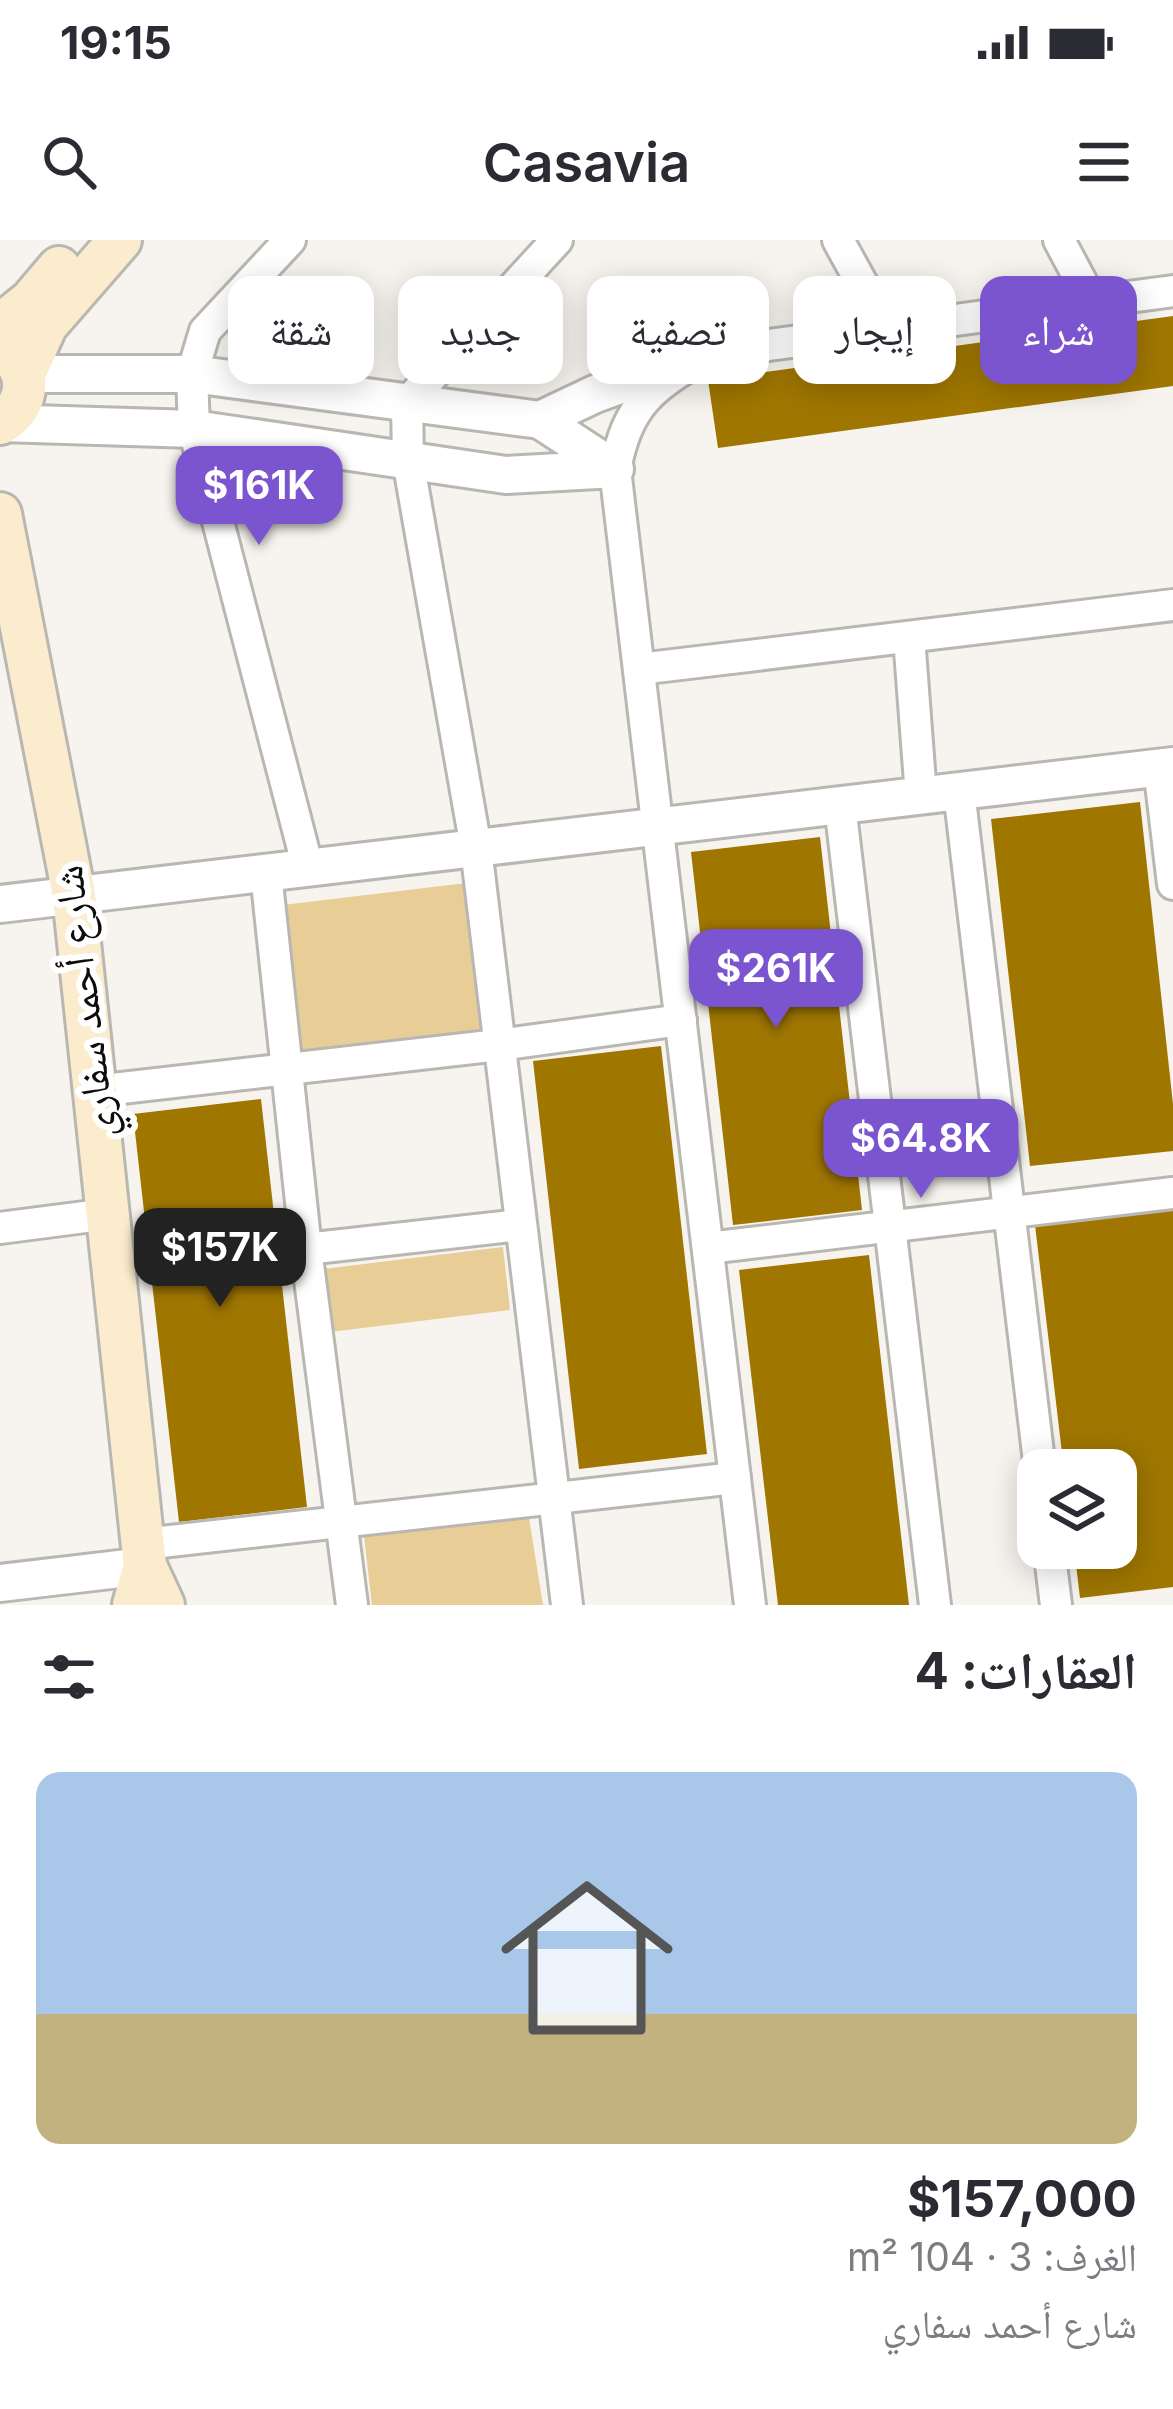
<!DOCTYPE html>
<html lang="ar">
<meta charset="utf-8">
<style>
body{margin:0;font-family:Inter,"Noto Naskh Arabic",sans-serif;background:#f2f2f3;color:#2b2b33;direction:rtl;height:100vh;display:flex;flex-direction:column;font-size:45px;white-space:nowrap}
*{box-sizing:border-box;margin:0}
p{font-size:39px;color:#7c7c81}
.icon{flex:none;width:66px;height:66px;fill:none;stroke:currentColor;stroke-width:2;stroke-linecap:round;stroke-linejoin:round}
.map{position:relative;height:1365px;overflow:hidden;direction:ltr}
.sheet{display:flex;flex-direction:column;background:#fff;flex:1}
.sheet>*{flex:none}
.hud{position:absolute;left:36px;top:36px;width:1101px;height:108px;direction:rtl;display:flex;gap:24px}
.tools{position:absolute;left:1017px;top:1209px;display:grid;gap:24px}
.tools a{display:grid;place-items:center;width:120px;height:120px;border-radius:24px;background:#fff;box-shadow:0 6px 30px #0003;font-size:60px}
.price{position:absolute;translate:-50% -102px;padding:0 27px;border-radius:24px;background:#7b55cf;color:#fff;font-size:39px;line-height:78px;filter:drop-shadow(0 3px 6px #0008)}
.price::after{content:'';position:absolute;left:50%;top:72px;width:36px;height:27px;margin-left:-18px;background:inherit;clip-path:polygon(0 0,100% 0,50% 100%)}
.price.active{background:#222;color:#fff}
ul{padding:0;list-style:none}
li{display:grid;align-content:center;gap:24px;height:636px;padding:0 36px}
li span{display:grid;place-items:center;height:372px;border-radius:24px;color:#555}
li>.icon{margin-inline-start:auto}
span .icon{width:216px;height:216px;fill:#fffc;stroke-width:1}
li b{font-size:51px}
h2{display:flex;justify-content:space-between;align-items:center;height:144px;padding:0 36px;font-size:51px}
.pill{padding:0 42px;border-radius:24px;background:#fff;box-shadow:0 6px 30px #0003;font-size:42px;line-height:108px}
.pill.active{background:#7b55cf;color:#fff}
.status{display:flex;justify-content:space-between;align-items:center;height:84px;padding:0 60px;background:#fff;direction:ltr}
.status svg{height:33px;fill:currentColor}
header{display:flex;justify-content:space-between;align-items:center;height:156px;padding:0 36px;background:#fff;font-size:54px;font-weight:600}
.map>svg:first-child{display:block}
</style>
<div class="status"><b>19:15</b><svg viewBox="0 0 49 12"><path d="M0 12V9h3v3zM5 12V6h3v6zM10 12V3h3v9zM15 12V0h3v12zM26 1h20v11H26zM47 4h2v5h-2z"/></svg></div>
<header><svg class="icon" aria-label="menu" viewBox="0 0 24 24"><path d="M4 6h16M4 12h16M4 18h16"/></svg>Casavia<svg class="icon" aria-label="search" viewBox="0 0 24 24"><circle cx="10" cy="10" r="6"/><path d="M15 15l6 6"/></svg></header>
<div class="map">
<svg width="1173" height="1365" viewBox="0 0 1173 1365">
<rect width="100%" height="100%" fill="#f7f4ef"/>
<!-- green -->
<g fill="#e9cd97">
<path d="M466,643L484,789L300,811L283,665Z"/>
<path d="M503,1007L510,1070L330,1092L323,1029Z"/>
<path d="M529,1278L543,1365H372L364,1296Z"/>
</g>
<!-- building -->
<g fill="#9f7600">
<path d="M1173,76V146L718,208L708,140Z"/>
<path d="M1140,562L1173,864V911L1030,926L991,579Z"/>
<path d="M820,597L862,970L733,985L691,612Z"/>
<path d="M661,806L707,1214L579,1229L533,821Z"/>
<path d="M261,859L307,1267L179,1282L133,874Z"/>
<path d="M1173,969V1347L1080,1358L1074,1308H1116V1230H1064L1035,985Z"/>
<path d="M869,1015L909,1365H778L739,1030Z"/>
</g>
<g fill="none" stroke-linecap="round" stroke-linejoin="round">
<defs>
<g id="minor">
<path d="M290,0L205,91L192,134L194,189L308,628"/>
<path d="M557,0L407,163L408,220L476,608L567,1365"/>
<path d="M838,0L887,89"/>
<path d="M1059,0L1092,62"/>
<path d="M909,397L921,556"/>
<path d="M639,429L1173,365"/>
<path d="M1159,527L1173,644"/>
<path d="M959,551L1040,1230"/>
<path d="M840,565L935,1365"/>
<path d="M266,633L306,1009L352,1365"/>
<path d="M95,851L499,805L681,780"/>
<path d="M0,988L108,974"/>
<path d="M708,1008L1173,953"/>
<path d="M306,1009L520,985"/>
<path d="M143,1304L735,1238"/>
<path d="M1049,1308L1056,1365"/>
<path d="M750,1365L615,229C629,161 652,148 709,113L1173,51"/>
</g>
<g id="tertiary">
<path d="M540,180L595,154L709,113"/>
<path d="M0,183L194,189L506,235L615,229L540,180L192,134H24"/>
<path d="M0,664L1173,526"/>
<path d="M0,1343L145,1326"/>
</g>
<g id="secondary">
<path d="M0,86L31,61L59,28"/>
<path d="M24,134L46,85L120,0"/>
<path d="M0,183C26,168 33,138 11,115"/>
<path d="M0,274L74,655L145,1326"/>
<path d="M134,1365L145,1326L163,1365"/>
</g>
</defs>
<!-- minor casing -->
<use href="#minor" stroke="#b9b7b2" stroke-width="36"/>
<!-- tertiary casing -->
<use href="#tertiary" stroke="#b9b7b2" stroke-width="42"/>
<!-- secondary casing -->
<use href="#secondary" stroke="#b9b7b2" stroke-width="48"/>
<!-- minor -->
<use href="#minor" stroke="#fff" stroke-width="30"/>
<!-- tertiary -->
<use href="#tertiary" stroke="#fff" stroke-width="36"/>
<!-- secondary -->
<use href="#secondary" stroke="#fbeccd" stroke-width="42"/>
</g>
<g text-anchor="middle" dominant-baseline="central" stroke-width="12" stroke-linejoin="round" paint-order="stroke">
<!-- street labels -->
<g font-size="42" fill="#0d0c0a" stroke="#fff">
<text transform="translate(83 762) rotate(-97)">شارع أحمد سفاري</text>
</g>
</g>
</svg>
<div class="tools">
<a><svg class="icon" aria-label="layers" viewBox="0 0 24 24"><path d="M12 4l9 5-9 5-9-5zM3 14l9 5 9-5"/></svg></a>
</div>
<b class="price" style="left:259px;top:308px">$161K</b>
<b class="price" style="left:776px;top:791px">$261K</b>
<b class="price" style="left:921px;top:961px">$64.8K</b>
<b class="price active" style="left:220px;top:1070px">$157K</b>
<div class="hud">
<a class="pill active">شراء</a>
<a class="pill">إيجار</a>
<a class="pill">تصفية</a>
<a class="pill">جديد</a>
<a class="pill">شقة</a>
</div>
</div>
<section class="sheet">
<h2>العقارات: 4<svg class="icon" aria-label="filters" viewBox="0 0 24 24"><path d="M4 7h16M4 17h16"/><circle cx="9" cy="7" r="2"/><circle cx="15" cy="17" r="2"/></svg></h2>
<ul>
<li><span style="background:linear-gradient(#a9c7e8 65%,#c2b280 0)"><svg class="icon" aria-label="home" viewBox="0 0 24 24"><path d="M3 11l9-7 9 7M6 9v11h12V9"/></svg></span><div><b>$157,000</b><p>الغرف: 3 · 104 m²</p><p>شارع أحمد سفاري</p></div></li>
</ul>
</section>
